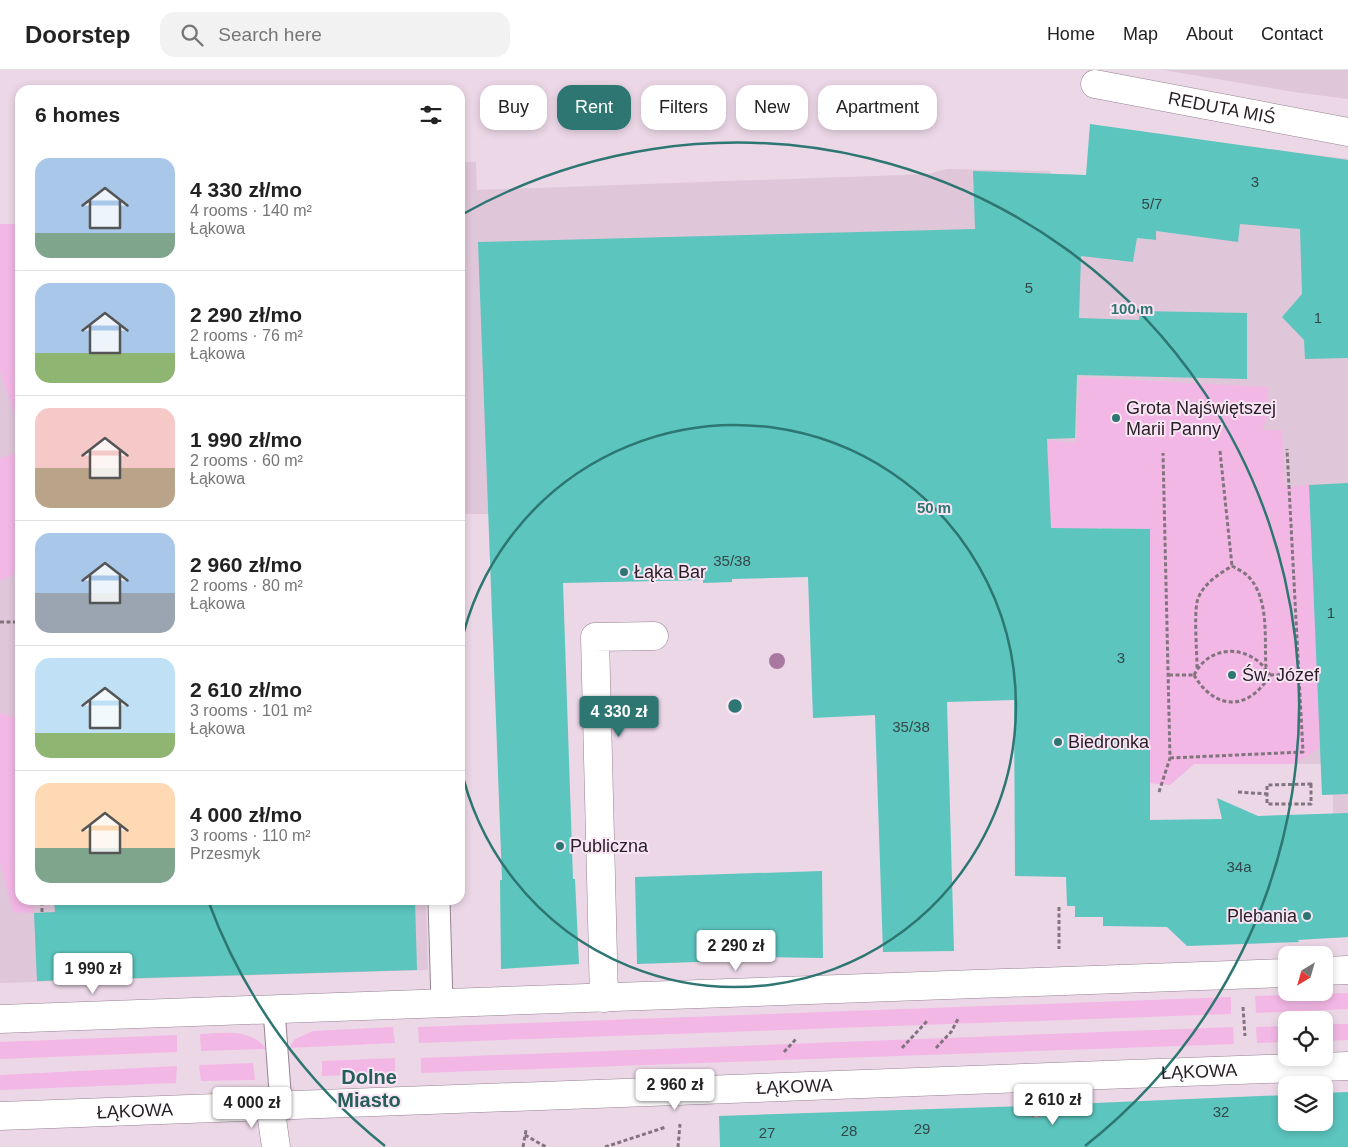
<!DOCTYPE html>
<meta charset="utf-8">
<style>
body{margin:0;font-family:Helvetica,sans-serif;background:#f2f2f2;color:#222;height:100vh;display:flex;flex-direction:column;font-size:19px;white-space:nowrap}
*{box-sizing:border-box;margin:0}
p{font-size:16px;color:#767676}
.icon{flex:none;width:28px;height:28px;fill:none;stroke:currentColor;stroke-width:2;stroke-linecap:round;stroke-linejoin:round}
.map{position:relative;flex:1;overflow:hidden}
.panel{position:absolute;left:15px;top:15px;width:450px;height:820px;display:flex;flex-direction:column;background:#fff;border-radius:15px;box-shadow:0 2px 8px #0003}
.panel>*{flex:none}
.hud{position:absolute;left:480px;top:15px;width:475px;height:45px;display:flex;gap:10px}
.needle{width:32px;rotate:217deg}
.controls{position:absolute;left:1278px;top:876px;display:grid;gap:10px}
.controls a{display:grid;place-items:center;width:55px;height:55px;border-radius:10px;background:#fff;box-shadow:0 2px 8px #0003;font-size:25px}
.price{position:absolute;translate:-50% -42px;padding:0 11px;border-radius:5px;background:#fff;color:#222;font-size:16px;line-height:32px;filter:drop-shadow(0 1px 2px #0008)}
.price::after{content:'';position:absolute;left:50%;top:30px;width:15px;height:11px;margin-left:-8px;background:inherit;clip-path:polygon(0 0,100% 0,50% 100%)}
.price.active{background:#2d7672;color:#fff}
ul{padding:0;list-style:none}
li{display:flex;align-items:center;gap:15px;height:125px;padding:0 20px}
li+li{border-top:1px solid #e0e0e0}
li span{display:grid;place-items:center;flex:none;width:140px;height:100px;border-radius:15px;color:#555}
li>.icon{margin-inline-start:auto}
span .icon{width:60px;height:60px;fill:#fffc;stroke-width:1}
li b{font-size:21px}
h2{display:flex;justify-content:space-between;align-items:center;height:60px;padding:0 20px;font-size:21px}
.pill{padding:0 18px;border-radius:15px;background:#fff;box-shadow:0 2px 8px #0003;font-size:18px;line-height:45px}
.pill.active{background:#2d7672;color:#fff}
header{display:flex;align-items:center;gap:30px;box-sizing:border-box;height:70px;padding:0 25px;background:#fff;border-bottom:1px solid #e0e0e0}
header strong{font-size:24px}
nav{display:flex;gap:28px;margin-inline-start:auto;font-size:18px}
.search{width:350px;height:45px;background:#f2f2f2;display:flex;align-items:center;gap:12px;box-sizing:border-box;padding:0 18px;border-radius:15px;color:#767676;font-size:19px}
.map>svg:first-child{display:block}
</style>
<header>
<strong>Doorstep</strong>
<div class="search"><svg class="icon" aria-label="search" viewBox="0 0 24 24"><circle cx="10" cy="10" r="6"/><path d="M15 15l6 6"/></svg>Search here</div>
<nav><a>Home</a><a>Map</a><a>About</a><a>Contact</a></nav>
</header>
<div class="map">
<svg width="1348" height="1077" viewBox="0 0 1348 1077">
<rect width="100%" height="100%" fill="#ecd7e7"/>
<!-- built -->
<g fill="#e0c6d9">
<path d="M1163,0H1348V29L1294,22Z"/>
<path d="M1228,74L1348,89V867L1337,868L1333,743V694H1194L1170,715L1149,713L1103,483L1102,458L1051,460L1047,370L980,372L489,444H460V92H476L477,120L928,104L947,99L1050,101L1051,104L1086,105L1133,192L1137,168L1156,170V161L1216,169Z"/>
<path d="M0,204L20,258V830H426L428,900L0,913Z"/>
</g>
<!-- green -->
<g fill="#f3b7e5">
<path d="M0,154H20V361L0,301Z"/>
<path d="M1080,307L1267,317L1268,345L1262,360H1282L1285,417L1309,415L1321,677L1295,694H1194L1170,715L1150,713V459L1102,458L1051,460L1047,370L1076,373Z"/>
<path d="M20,382V473L14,504L0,511V388Z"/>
<path d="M0,643L20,649V830H34V843L13,842L0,792Z"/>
<path d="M1348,923V939L1256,943L1255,926Z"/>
<path d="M1231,927V944L419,973L418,957Z"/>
<path d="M1324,954H1348V970L1324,971Z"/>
<path d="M1286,956V972L1257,973L1256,957Z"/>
<path d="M393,957L395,973L289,978L295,969L313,961Z"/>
<path d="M1233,957L1234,974L421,1003V988Z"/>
<path d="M200,964C223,963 251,958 266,979L201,981Z"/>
<path d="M177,965V982L0,989V972Z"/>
<path d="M395,988V1004L322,1006V991Z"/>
<path d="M253,993L255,1010L201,1011L199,995Z"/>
<path d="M177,996L176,1013L0,1020V1005Z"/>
</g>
<!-- building -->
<g fill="#5cc5be">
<path d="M1090,54L1348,90V288L1305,289L1304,270L1282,247L1302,224L1300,159L1240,154L1238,172L1156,161V170L1137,168L1133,192L1081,186L1079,248L1139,250L1140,241L1247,243V309L1077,305L1075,368L1047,369L1051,458L1150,459V750L1222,749L1217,728L1258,746L1348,743V867L1298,870L1299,872L1187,876L1167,857L1103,856V847H1075V836H1067L1066,807L1015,806L1014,630L947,632L954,881L883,882L875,645L813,648L808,507L732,509V512L703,513V510L563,513L573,809H575L579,894L501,899L500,810H502L478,172L975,159L973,101L1086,105Z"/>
<path d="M1348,413V724L1322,725L1309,415Z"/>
<path d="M822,801L823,888L758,887V890L637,894L635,807Z"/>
<path d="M54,830H415L417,900L37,911L34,843L55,842Z"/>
<path d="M1348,1022V1077H720L719,1046L1023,1036L1026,1043L1036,1048L1043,1046L1048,1035L1286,1025V1052H1324V1023Z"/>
</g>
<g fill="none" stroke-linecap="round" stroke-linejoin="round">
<defs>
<g id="service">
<path d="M439,830L442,934"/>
<path d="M274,940L281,1035"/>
<path d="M1034,1008L1036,1036"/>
</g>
<g id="minor">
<path id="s1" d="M1095,14L1348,62"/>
<path d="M604,928L595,567L654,566"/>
<path d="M270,1035L276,1077"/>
<path id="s2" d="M0,1046L1348,996"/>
</g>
<g id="tertiary">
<path d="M1324,901L1348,900"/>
<path d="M0,949L1286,903"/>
</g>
</defs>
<!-- service casing -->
<use href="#service" stroke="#968391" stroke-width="23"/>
<!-- minor casing -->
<use href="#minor" stroke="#968391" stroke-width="29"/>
<!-- tertiary casing -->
<use href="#tertiary" stroke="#968391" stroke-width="29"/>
<!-- path -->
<g stroke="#82747f" stroke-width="3" stroke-dasharray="4 2.5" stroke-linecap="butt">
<path d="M1220,381L1232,496"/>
<path d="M1232,496C1237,499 1244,502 1248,506C1270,529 1264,569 1266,597"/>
<path d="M0,552H20"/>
<path d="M1197,598C1197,580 1194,549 1197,532C1201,515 1219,504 1232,496"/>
<path d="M1169,605H1194"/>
<path d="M1194,605C1215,641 1249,641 1270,605"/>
<path d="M1194,605C1211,572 1252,575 1270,605"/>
<path d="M1270,605L1300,604"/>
<path d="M1170,688L1303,682L1287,379"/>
<path d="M1311,714V734H1267V715Z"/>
<path d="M1159,722L1170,688L1163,383"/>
<path d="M1238,722L1267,724"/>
<path d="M1059,837V879"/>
<path d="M42,842V830"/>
<path d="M1243,937L1245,966"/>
<path d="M902,978L928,950"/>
<path d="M936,978L951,962L958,949"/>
<path d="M784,982L797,968"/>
<path d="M525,1065L546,1077"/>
<path d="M523,1077L526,1060"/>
<path d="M605,1077L666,1057"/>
<path d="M678,1077L680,1054"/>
</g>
<!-- service -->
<use href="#service" stroke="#fff" stroke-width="21"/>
<!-- minor -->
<use href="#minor" stroke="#fff" stroke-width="28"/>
<!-- tertiary -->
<use href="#tertiary" stroke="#fff" stroke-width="28"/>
</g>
<!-- trees -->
<circle fill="#a978a1" cx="777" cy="591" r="8"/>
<!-- distance rings -->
<g fill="none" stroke="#2d7672" stroke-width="2.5">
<path d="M460 578A281 281 0 1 1 460 694"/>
<path d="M385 1076A562 562 0 0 1 209 833M463 144A562 562 0 0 1 1085 1076"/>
</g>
<!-- markers -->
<g fill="#2d7672" stroke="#f9e4f4" stroke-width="2">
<circle cx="1116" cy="348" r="5"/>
<circle cx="624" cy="502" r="5"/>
<circle cx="1232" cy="605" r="5"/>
<circle cx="1058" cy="672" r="5"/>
<circle cx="560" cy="776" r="5"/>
<circle cx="1307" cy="846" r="5"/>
</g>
<g text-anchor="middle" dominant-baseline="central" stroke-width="4" stroke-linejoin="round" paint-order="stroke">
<!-- number labels -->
<g font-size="15" fill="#34484b">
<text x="1255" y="111">3</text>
<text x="1152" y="133">5/7</text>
<text x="1029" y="217">5</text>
<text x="1318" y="247">1</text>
<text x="732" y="490">35/38</text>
<text x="1331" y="542">1</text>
<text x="1121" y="587">3</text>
<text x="911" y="656">35/38</text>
<text x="1239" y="796">34a</text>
<text x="1221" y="1041">32</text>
<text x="922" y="1058">29</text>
<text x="849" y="1060">28</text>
<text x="767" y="1062">27</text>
</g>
<!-- street labels -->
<g font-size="18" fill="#271f25" stroke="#f9e4f4">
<text stroke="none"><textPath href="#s1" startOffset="129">REDUTA MIŚ</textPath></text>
<text stroke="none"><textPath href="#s2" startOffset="1200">ŁĄKOWA</textPath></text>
<text stroke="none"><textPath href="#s2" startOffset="795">ŁĄKOWA</textPath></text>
<text stroke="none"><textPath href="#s2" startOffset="135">ŁĄKOWA</textPath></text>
</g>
<!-- poi labels -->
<g font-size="18" fill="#271f25" stroke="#f9e4f4" text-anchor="start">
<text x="1126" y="338">Grota Najświętszej<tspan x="1126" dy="21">Marii Panny</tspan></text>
<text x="634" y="502">Łąka Bar</text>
<text x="1242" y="605">Św. Józef</text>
<text x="1068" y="672">Biedronka</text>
<text x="570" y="776">Publiczna</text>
<text x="1297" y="846" text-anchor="end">Plebania</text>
</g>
<!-- quarter labels -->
<g font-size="20" font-weight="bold" fill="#255e5a" stroke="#f9e4f4">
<text x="369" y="1007">Dolne<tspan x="369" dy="23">Miasto</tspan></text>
</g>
</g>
<circle cx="735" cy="636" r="8" fill="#2d7672" stroke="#f9e4f4" stroke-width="2.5"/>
<g font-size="15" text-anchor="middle" font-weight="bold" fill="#2d7672" stroke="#f9e4f4" stroke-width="4" stroke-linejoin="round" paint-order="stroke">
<text x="1132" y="244">100 m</text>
<text x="934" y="443">50 m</text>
</g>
</svg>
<div class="controls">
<a><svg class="needle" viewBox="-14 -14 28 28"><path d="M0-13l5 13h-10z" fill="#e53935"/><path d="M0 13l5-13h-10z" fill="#767676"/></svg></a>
<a><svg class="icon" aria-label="locate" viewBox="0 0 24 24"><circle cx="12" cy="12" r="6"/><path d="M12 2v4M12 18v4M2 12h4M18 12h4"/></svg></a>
<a><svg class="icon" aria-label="layers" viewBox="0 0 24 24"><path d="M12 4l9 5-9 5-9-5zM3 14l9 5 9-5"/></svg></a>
</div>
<b class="price active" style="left:619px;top:668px">4 330 zł</b>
<b class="price" style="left:736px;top:902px">2 290 zł</b>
<b class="price" style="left:93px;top:925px">1 990 zł</b>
<b class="price" style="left:675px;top:1041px">2 960 zł</b>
<b class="price" style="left:1053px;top:1056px">2 610 zł</b>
<b class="price" style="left:252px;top:1059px">4 000 zł</b>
<div class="hud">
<a class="pill">Buy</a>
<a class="pill active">Rent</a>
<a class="pill">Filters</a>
<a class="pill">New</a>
<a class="pill">Apartment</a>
</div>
<section class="panel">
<h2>6 homes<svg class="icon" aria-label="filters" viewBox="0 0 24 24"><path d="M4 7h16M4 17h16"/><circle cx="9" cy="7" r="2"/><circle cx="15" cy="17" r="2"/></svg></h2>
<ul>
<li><span style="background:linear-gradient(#a9c7e8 75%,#7fa58c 0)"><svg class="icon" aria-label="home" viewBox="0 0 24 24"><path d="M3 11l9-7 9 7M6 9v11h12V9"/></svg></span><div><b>4 330 zł/mo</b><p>4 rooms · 140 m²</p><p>Łąkowa</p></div></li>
<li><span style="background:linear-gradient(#a9c7e8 70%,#8fb573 0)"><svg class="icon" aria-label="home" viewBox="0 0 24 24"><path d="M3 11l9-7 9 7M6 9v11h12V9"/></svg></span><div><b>2 290 zł/mo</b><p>2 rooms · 76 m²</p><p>Łąkowa</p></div></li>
<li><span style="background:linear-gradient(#f6c9c9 60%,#b9a48a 0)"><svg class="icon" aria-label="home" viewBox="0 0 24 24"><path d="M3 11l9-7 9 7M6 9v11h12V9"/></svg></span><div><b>1 990 zł/mo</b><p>2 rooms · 60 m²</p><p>Łąkowa</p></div></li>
<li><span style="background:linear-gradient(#a9c7e8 60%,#9aa5b1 0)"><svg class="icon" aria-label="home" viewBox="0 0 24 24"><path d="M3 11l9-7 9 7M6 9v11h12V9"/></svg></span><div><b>2 960 zł/mo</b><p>2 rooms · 80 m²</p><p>Łąkowa</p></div></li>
<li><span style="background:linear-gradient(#bfe0f5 75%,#8fb573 0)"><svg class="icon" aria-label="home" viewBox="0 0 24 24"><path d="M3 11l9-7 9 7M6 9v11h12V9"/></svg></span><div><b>2 610 zł/mo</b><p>3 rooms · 101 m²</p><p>Łąkowa</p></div></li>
<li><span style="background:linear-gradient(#ffd9b3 65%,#7fa58c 0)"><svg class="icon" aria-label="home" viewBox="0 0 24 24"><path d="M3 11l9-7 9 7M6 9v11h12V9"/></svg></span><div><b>4 000 zł/mo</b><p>3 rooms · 110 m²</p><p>Przesmyk</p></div></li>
</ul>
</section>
</div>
